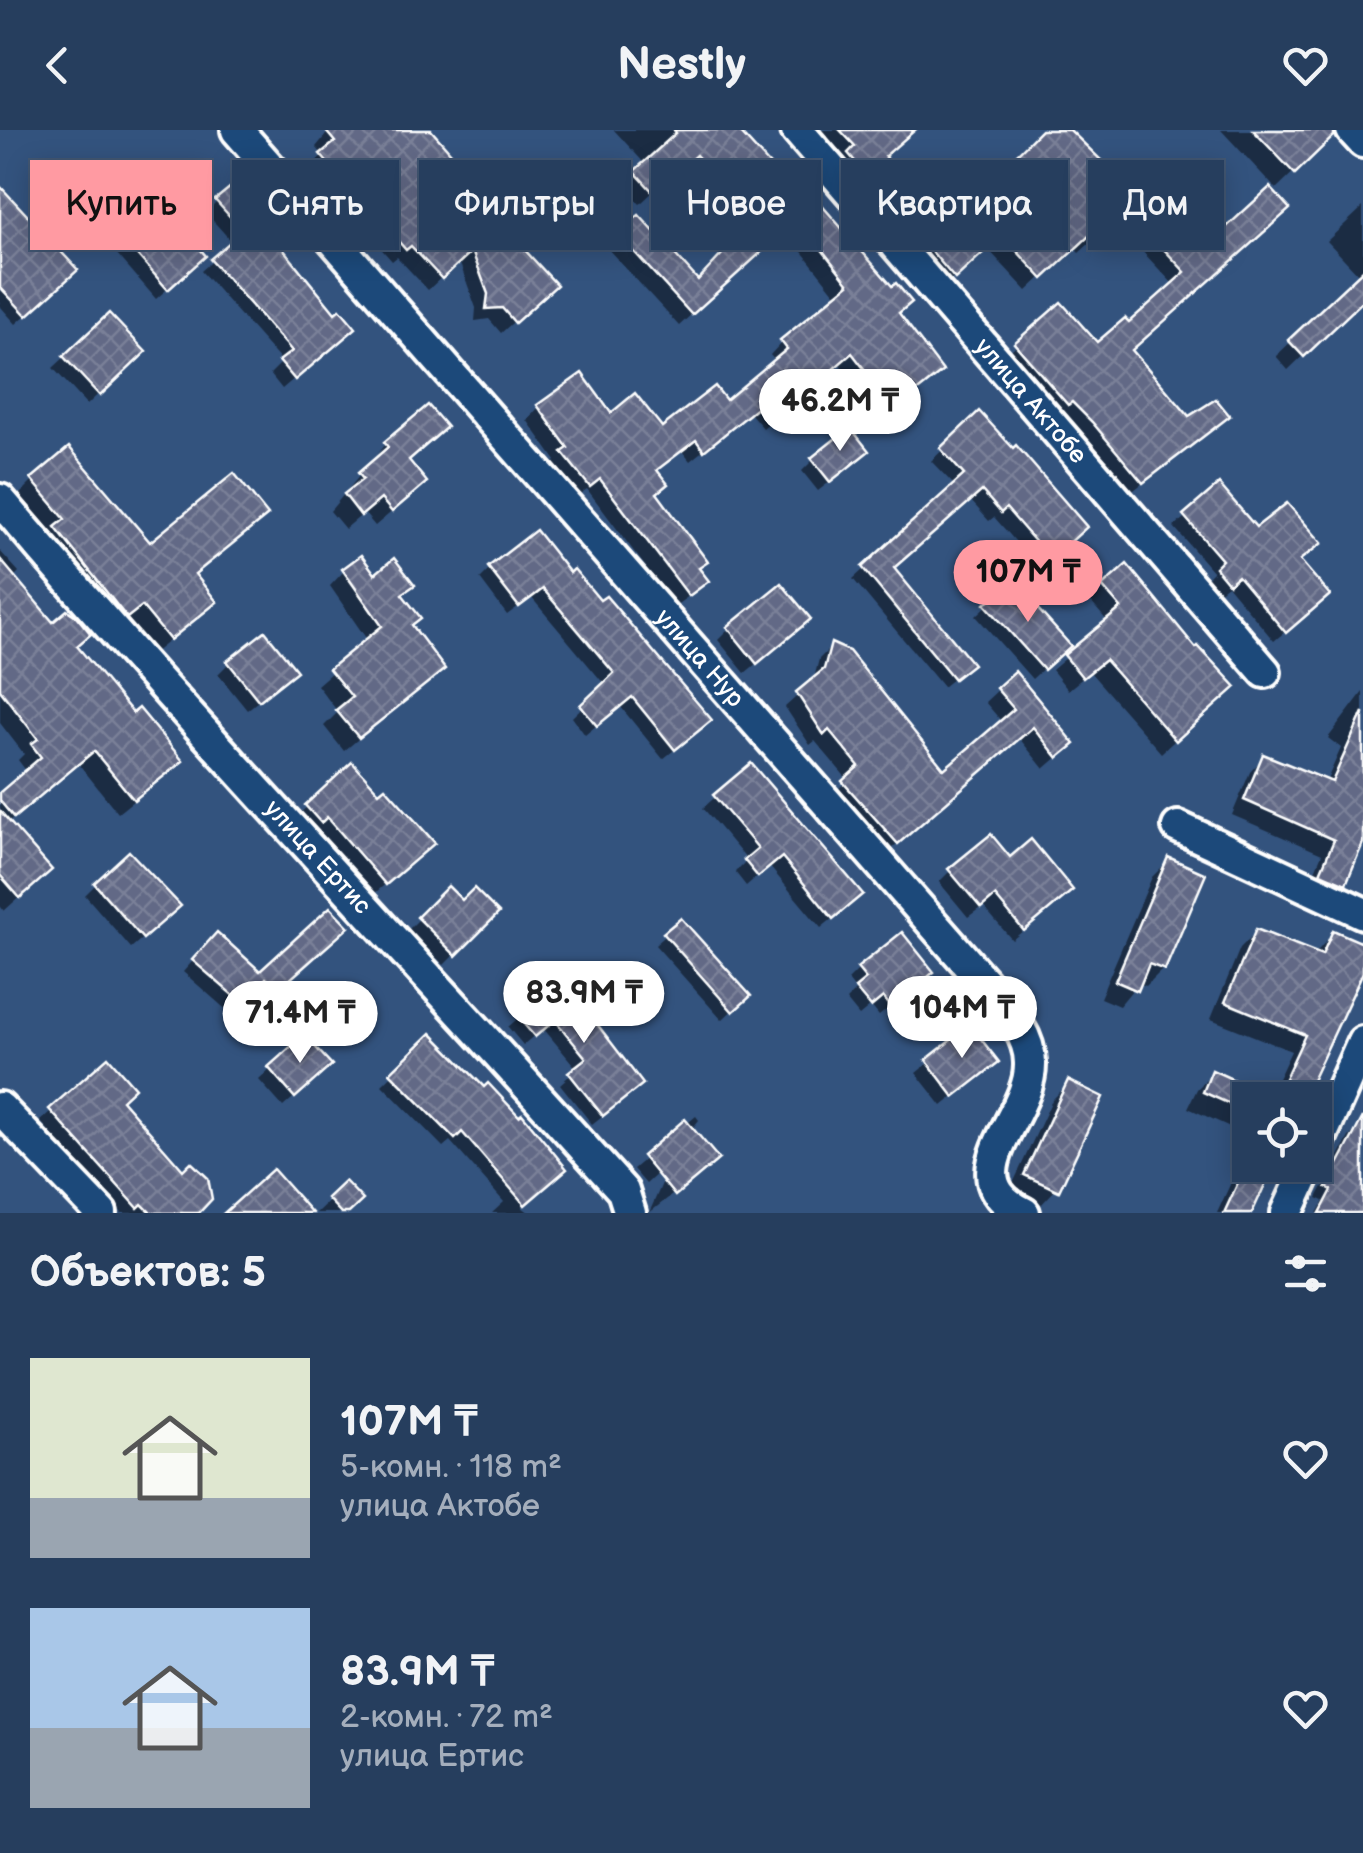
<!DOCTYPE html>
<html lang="ru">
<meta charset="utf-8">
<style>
body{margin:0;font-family:"Balsamiq Sans",sans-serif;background:#2e4564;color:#f1f3f6;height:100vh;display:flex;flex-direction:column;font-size:38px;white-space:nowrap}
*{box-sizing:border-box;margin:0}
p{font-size:32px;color:#a4aebc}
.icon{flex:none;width:55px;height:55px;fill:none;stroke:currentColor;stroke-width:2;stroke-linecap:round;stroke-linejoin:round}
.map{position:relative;height:1083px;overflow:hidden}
.sheet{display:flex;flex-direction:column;background:#263e5e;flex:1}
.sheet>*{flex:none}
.hud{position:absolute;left:30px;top:30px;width:1305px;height:90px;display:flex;gap:20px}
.controls{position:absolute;left:1232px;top:952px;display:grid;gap:20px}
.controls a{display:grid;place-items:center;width:100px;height:100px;border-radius:0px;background:#263e5e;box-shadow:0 5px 25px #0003,0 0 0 2px #425773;font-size:50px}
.price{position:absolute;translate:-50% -85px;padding:0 22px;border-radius:35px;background:#fff;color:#222;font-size:32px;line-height:65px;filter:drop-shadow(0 2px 5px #0008)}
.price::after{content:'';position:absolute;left:50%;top:60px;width:30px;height:22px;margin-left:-15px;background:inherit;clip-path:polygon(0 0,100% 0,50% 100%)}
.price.selected{background:#ff9aa2;color:#111}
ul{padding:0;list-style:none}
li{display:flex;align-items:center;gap:30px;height:250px;padding:0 30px}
li span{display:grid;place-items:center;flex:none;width:280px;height:200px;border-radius:0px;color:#555}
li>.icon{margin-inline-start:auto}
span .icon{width:120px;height:120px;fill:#fffc;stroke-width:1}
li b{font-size:42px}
h2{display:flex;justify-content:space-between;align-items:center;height:120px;padding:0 30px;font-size:42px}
.chip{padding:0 35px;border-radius:0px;background:#263e5e;box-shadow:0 5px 25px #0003,0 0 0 2px #425773;font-size:35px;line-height:90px}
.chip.selected{background:#ff9aa2;color:#111}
header{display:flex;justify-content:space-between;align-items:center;height:130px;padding:0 30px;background:#263e5e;font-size:45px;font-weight:600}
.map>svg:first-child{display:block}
</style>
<header><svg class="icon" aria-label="back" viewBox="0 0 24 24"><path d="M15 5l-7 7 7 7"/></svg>Nestly<svg class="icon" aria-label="heart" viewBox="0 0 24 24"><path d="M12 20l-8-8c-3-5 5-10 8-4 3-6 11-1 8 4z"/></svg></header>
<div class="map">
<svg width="1363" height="1083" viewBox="0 0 1363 1083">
<defs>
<pattern id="building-cross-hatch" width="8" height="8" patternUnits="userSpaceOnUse" patternTransform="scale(2.5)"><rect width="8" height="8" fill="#626986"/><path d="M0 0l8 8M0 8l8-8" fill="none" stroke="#7a8098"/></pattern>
</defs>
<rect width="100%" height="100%" fill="#33537e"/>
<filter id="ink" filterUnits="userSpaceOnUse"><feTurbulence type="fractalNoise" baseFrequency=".01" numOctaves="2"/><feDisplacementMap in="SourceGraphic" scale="20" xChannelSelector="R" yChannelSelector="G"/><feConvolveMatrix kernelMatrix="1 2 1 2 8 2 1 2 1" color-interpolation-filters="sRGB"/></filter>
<g filter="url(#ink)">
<!-- shadow -->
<g fill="#0007">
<path d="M330,0H428L541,167L501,203L489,189L475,191L476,178L459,131L428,160L397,127L392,131L369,105L375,99L332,51L325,57L309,39L323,25L316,17Z"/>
<path d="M614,0H693L669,47L640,74L623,56L645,34Z"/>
<path d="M813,0H897L883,27L920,71L975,69L1045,0H1067L1123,83L1079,123L1074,117L1027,161L987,118L939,161Z"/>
<path d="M1221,0H1318L1327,10L1276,59Z"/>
<path d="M741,7L896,184L940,241L881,289L839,233L763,298L750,283L690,331L682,321L655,342L654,364L697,439L693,463L675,476L587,359L576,367L551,336L556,331L527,290L539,277L611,286L662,300L726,273L776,232L770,225L782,212L838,167L784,99L679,196L606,117L638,88L697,153L741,105L732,96L735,93L695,48Z"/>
<path d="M1165,68L1208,118L1129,221L1188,290L1227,286L1129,364L1080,304L1003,227L1061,175L1096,216L1129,196L1174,155L1125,103Z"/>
<path d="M0,71L65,150L16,194L0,176Z"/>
<path d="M217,72L342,208L282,259L270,244L282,232L201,141L233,113L206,83Z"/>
<path d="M1363,77V175L1359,172L1288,240L1276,226L1360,146L1327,111Z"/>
<path d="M128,113L192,137L156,169L117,124Z"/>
<path d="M109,186L142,222L87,275L53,238Z"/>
<path d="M979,285L1073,408L1039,438L994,387L989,391L970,370L891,439L959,544L943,557L853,449L955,356L931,331Z"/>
<path d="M386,314L406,331L409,367L375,396L364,383L345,399L330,381Z"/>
<path d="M813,330L855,332L818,361L802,341Z"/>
<path d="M33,351L149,415L193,446L199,487L154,523L126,489L111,501L42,414L51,405L18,366Z"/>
<path d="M1185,387L1256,401L1298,432L1316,476L1274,511L1227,455L1217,463L1206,449L1213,442L1174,397Z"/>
<path d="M0,421L19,442L13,448L74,517L165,645L118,683L78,633L7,693L34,754L4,781L0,776V665L27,642L18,630L24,624L0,593Z"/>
<path d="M1127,438L1219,570L1161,623L1090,542L1068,560L1052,540L1108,492L1090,471Z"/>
<path d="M490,439L569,446L699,600L663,629L620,576L585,605L572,587L605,555L531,467L507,485L480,449Z"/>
<path d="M344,441L412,455L400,466L409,496L442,539L344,621L324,596L338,582L317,555L368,511L330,456Z"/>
<path d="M1011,453L1056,527L1032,549L976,486Z"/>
<path d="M729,499L797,500L745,543L718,510Z"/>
<path d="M832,516L944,643L1002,592L985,572L1015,544L1059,626L1044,639L1019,608L884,725L832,665L848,650L815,611L810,615L785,577L813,552L819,529Z"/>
<path d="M229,533L283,551L247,580L218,544Z"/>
<path d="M1363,562V711L1344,753L1330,767L1308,757L1322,724L1232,685L1250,642L1264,627L1326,652L1341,618L1328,608Z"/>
<path d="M352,635L421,723L374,764L315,696L309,701L296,687Z"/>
<path d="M750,636L849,775L821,798L769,736L746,756L735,742L747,730L703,678Z"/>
<path d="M1009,730L1059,771L1012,810L983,776L968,787L939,752L950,741Z"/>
<path d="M1169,730L1163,839L1146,856L1138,853L1119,876L1100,868L1152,747Z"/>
<path d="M96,754L167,787L131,818L85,765Z"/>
<path d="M448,760L462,773L496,783L444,835L408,800Z"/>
<path d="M681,792L747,866L722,890L655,815Z"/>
<path d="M1256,802L1314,825L1333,803L1363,816V835L1301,970H1250V1006L1188,978L1197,959L1213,943L1269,968L1291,921L1211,889L1240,818Z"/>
<path d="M335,808L265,869L254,857L230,883L183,842L206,816L260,844Z"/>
<path d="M859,839L920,852L879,886L871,876L859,886L846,870L856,860L848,850Z"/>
<path d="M561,851L630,964L592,994L560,954L577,939L543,898L523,915L508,897Z"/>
<path d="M970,899L996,932L942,976L916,943Z"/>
<path d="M431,907L554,1049L522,1077L530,1083H492L504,1072L450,1011L443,1017L382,955Z"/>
<path d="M304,908L318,946L283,977L259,950Z"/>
<path d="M1069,953L1056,1059L1040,1076L1009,1062L1052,970Z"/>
<path d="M119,970L209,1068L195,1083H122L40,991L51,981Z"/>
<path d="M696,986L699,990L691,1000L704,1040L649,1083L667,1042L657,1044L646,1054L633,1039Z"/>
<path d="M1360,996L1363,1083H1317L1324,1071L1317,1068L1349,1007Z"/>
<path d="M1250,1011V1035H1271L1249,1083H1217Z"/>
<path d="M345,1055L359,1070L346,1083H316Z"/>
</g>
<!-- building -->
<g fill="url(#building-cross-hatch)" stroke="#fff" stroke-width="2.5">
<path d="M325,0H431L471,46L463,53L557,155L515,193L502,178L486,179L488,164L472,121L442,149L411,116L406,120L380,90L386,85L346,40L339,46L320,24L335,12Z"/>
<path d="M674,0H738L790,57L799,49L892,156L896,153L912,172L899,183L943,241L895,279L852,223L776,288L763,273L704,321L696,310L657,340L668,354L657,363L708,432L699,438L709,451L689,466L600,349L590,357L562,322L568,318L537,275L582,243L611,283L635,263L662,297L715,256L726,270L787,219L780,210L849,154L798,89L692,185L617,103L639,85L698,150L752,92L743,82L746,79L696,25L654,63L634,41L676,3Z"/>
<path d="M840,0H915L885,26L921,67L953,39L976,65L1041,0H1070L1141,69L1095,111L1090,105L1043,149L1002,105L955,149L848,23L855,16Z"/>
<path d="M1253,0H1334V6L1295,44Z"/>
<path d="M0,56L78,140L27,186L0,157Z"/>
<path d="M232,56L335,183L340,179L356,198L295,250L279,231L292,221L210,129L243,101L215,70Z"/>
<path d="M1270,57L1290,79L1132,220L1189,286L1216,269L1230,286L1143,353L1092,292L1072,272L1068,275L1014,213L1061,172L1097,212L1125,188L1129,192L1185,142L1136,89L1165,65L1208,114Z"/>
<path d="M165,78L206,126L168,160L126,112Z"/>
<path d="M1363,140V171L1304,227L1288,210Z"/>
<path d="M109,183L146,222L100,266L63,226Z"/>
<path d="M428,275L447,297L409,330L427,352L392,382L381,369L361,386L344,364L363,349L358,343L388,317L384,312Z"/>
<path d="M979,281L1013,318L1016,315L1087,397L1051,430L1006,378L1001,383L982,361L894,438L973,534L954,549L862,437L964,345L940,318Z"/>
<path d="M850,297L869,321L830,352L811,328Z"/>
<path d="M69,317L150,412L234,343L268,385L195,444L217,472L170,510L142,476L127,488L55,397L65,389L31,349Z"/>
<path d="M1219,354L1256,397L1287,373L1322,413L1300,430L1330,465L1286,503L1238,446L1229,454L1215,437L1222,430L1183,385Z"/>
<path d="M536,400L570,443L574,439L600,470L606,466L712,590L675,620L632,567L597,596L580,575L614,543L543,459L519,477L488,437Z"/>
<path d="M361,425L375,444L394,428L415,455L402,464L421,488L412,495L445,539L359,608L336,580L352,567L329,539L382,496L342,439Z"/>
<path d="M0,429L53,492L67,480L76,486L91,504L77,516L133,583L139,578L183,631L134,670L94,621L14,688L0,671V662L41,627L31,614L38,609L0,560Z"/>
<path d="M1127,434L1196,518L1198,516L1236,557L1176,611L1105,530L1083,548L1064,525L1121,478L1102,456Z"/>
<path d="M1011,449L1071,516L1044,540L985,474Z"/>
<path d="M781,453L811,489L757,534L727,497Z"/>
<path d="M265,501L297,541L259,571L227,531Z"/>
<path d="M831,513L849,521L944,639L1014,579L996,558L1015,541L1075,614L1058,628L1033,597L898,714L842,651L859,636L829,600L824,605L796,562L824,539Z"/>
<path d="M1363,582V713L1346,754L1320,743L1334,710L1244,670L1263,624L1332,652Z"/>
<path d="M352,632L379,662L385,657L435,713L386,755L327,687L321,693L305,675Z"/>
<path d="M751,633L863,764L833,789L782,727L758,747L744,730L758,718L713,665Z"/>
<path d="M0,681L52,740L20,768L0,745Z"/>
<path d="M991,704L1010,727L1031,709L1073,760L1024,801L995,766L981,778L948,739Z"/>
<path d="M129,721L181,776L143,809L94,753Z"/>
<path d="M1168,727L1206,744L1165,840L1149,834L1138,861L1115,851Z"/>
<path d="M448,756L462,770L474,758L499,783L456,826L417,787Z"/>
<path d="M330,777L349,797L278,860L266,848L243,874L192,830L217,802L260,841Z"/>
<path d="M681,788L751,866L733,882L663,803Z"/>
<path d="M1256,799L1322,825L1333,800L1363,813V842L1303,970H1275L1305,905L1225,872Z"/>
<path d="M902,802L934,842L891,877L883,867L871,877L855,858L866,849L857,838Z"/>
<path d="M561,847L643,954L603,986L568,942L586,928L555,890L535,907L516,885Z"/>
<path d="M970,895L999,932L954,967L926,930Z"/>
<path d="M431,903L484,957L488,953L519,986L522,984L567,1039L525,1075L462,1002L455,1009L390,943Z"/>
<path d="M304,905L332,935L295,968L268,937Z"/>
<path d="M108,927L135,958L122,970L183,1040L191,1032L208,1048L212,1069L199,1083H151L142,1074L138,1078L49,979Z"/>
<path d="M1212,940L1250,957V983L1203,962Z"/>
<path d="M1068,950L1103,967L1059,1061L1024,1045Z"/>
<path d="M1363,987V1083H1320L1332,1060L1326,1057Z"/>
<path d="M685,989L719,1029L675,1066L642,1026Z"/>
<path d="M1246,1035H1274L1252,1083H1224Z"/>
<path d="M273,1039L312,1083H224Z"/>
<path d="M345,1051L363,1070L349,1083H341L327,1068Z"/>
</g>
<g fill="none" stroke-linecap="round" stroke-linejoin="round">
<defs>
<g id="street">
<path id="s1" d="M237,0L984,852C1003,876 1030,902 1030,933C1032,988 948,1046 1024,1083"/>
<path id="s2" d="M797,0L1265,542"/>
<path d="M1352,0L1363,12"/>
<path id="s3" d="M0,370C201,606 416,831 623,1061L630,1083"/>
<path d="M1178,697L1363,783"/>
<path d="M0,978L101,1083"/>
<path d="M1315,1020L1363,912"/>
<path d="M1287,1083L1309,1035"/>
</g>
</defs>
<!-- street casing -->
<use href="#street" stroke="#fff" stroke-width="38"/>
<!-- street -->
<use href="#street" stroke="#1f4a7a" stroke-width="30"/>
</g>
</g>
<g text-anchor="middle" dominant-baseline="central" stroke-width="10" stroke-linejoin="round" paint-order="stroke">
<!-- street labels -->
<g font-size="25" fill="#fff" stroke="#1f4a7a">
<text stroke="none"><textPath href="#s2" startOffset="358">улица Актобе</textPath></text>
<text stroke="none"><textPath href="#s1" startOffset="702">улица Нур</textPath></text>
<text stroke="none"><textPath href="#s3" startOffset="478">улица Ертис</textPath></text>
</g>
</g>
</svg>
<div class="controls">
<a><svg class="icon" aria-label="locate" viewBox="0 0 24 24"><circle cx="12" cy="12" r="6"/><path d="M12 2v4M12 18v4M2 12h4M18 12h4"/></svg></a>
</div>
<b class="price" style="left:840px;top:324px">46.2M ₸</b>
<b class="price selected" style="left:1028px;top:495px">107M ₸</b>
<b class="price" style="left:584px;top:916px">83.9M ₸</b>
<b class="price" style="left:962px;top:931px">104M ₸</b>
<b class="price" style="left:300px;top:936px">71.4M ₸</b>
<div class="hud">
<a class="chip selected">Купить</a>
<a class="chip">Снять</a>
<a class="chip">Фильтры</a>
<a class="chip">Новое</a>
<a class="chip">Квартира</a>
<a class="chip">Дом</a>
</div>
</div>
<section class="sheet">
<h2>Объектов: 5<svg class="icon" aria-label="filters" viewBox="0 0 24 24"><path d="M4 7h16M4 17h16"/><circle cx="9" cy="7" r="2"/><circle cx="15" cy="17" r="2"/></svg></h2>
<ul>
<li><span style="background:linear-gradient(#dfe7d0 70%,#9aa5b1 0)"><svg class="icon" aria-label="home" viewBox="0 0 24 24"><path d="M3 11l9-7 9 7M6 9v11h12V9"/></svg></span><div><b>107M ₸</b><p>5-комн. · 118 m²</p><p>улица Актобе</p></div><svg class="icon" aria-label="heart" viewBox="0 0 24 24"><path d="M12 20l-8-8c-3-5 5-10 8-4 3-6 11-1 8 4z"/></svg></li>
<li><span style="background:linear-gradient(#a9c7e8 60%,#9aa5b1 0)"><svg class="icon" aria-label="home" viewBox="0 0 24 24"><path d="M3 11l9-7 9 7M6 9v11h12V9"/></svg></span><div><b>83.9M ₸</b><p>2-комн. · 72 m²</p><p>улица Ертис</p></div><svg class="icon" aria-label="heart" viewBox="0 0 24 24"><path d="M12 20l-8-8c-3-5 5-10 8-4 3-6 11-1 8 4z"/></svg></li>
</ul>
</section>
